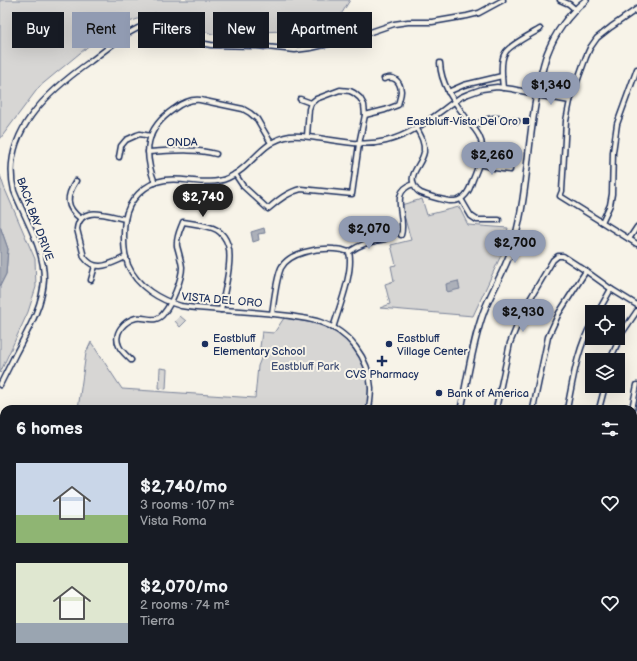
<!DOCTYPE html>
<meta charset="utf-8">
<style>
body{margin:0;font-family:"Balsamiq Sans",sans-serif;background:#242831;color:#f1f3f6;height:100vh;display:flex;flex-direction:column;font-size:15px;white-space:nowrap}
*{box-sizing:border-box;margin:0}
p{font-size:13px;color:#9ea1a6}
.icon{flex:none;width:22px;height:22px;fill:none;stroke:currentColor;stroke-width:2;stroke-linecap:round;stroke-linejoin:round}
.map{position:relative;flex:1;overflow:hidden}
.panel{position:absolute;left:0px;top:405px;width:637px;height:256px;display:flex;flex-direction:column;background:#171b24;border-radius:12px 12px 0 0;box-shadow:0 4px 16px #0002}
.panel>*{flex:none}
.banner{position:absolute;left:12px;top:12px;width:400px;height:36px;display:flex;gap:8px}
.fabs{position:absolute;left:585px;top:305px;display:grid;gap:8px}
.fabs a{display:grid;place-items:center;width:40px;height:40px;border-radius:0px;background:#171b24;box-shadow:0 4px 16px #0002;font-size:20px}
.price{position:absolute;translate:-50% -34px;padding:0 9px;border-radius:14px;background:#919bb2;color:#111;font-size:13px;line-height:26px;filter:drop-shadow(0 1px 2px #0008)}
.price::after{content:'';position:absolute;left:50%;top:24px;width:12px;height:9px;margin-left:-6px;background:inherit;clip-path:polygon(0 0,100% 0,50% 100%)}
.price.active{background:#222;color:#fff}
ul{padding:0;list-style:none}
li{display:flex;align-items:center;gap:12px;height:100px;padding:0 16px}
li span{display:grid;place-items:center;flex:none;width:112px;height:80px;border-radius:0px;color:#555}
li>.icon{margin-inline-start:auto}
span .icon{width:48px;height:48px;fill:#fffc;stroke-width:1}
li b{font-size:17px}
h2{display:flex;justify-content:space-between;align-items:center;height:48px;padding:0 16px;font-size:17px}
.pill{padding:0 14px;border-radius:0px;background:#171b24;box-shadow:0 4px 16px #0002;font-size:14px;line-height:36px}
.pill.active{background:#919bb2;color:#111}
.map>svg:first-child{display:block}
</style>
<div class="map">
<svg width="637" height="661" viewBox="0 0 637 661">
<rect width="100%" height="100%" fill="#f7f3e8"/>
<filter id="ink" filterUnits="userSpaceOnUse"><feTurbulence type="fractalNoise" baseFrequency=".025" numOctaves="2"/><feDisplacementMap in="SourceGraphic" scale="8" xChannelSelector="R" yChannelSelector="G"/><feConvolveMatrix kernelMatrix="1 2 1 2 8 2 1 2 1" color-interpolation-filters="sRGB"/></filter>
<g filter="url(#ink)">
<!-- green -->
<g fill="#d7d6d4" stroke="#798299">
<path d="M0,0H350L332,29L212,34L155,13L109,29L39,87L0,139Z"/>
<path d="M0,175L4,187L35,259L36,287L28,312L0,373V286L6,274L8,249L0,226Z"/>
<path d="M422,199L427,215L459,207L468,225L508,228L503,251L473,316L380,308L390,304L385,284L394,281L391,266L396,265L391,245L411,240L401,205Z"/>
<path d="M180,316L186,321L180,327L175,321Z"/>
<path d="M284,318C296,320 313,322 324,326C343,334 358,350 365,369C366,373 368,377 368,381C369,391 368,400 367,409H78L86,353L91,342L122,389L255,398L258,366L262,356L259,355L262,332L274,333Z"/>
<path d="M160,368L167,369L166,389L159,388Z"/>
<path d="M637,394V431H633V416Z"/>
<path d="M402,657H492V661H393Z"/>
</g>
<!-- water -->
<g fill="#acb0b9" stroke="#727c95">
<path d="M0,226L8,249L6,274L0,286Z"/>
<path d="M264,228L265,233L258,234L259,240L253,242L251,232Z"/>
<path d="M458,281L460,289L447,292L446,284Z"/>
</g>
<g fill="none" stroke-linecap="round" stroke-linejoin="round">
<defs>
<g id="minor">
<path d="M560,0L569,4L576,10"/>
<path d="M637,9L611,27L597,38L590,48L586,57L570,101L566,121L562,191L560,196L637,244"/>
<path d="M503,88C502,78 500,61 505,53C509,45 532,34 540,29"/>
<path d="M448,92L464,85L502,76"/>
<path d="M537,94L543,93L571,98"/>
<path d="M300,99L311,103"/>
<path d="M365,115L385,110L398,105C399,100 401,96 401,91C400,81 394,75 384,79"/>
<path d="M473,127C489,115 498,117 517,121"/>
<path d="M417,129C421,136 425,143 424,152C422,165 407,174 415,187C416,190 419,192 421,193C430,197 440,199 449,201C461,202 467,196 471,185C475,173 483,159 482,147C482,137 475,130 470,123C457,105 441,87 440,63"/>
<path d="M148,152C170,151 195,148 216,154"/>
<path d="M119,157L121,146L126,140L137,135L140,134L151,136"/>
<path d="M479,164L495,168L510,170"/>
<path d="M235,174L243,186L268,209C278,200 288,192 301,189L352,194L359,144L365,115L364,105L360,98L354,93L350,91L340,90L316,99L311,103L309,109L307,136"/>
<path d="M76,181C66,196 65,207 81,219"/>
<path d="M155,183C143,152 145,129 174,109C182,103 190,99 200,100L243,109L250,113L257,119L271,143"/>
<path d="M461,199L471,216L477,220H499"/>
<path d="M125,219C109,216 80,204 77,229L84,257C96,274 111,263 126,257"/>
<path d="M602,222L610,205L612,194L613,152L617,124L637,69"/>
<path d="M401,235C407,217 388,192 413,184"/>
<path d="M629,239L637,227"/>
<path d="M349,252C362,243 370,242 385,239"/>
<path d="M91,280L95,266"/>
<path d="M598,312L611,289"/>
<path d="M272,314C274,301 276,280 281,268C289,252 318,248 334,249C339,249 344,250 349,252C354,271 339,308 333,328"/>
<path d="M131,360C127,356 121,351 119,346C113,333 124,321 136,318C147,316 155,325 164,313C172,303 182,279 182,267C181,260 179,253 177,246C176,237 180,230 183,222C194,224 208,225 217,230C222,233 226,239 228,245C233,260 224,293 221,310"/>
<path d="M610,360L622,333L637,311"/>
<path d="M0,385C5,375 10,365 15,355C27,332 43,306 44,279C44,248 25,219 14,191C0,132 50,90 91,61C103,52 115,42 127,34L138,28L144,27H152L158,28L194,42L211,45L257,46L295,50L311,48L350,39L394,24L408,22H432L467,16L479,13L503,0"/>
<path d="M369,409C370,402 371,395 371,388C369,358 349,331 320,322C311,319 300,318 290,316C267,313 244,311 221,310C208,309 194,308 181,306C160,300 137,287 128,265C125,257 124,248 124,238C124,232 124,226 125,220C128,200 145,183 165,180C186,177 208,187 228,178C253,167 260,141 290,136C299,135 308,137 317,138C340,141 363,147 386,141C415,134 436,114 461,97L468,94L482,89L497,87L512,89L536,94L542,96L570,101"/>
<path d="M496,409L510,343L523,311L553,260L558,256H563L586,271L611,289L637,305"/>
<path d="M533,409L548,337L559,313L586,271"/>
<path d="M567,409C573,380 577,349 592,323"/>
<path d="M599,409L605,386"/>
<path d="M632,409L637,385"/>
<path d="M633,433L637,434"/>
<path d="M633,491L637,490"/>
<path d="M0,519L4,516"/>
<path d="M633,548L637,546"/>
<path d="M633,585L634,599L637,605"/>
<path d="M0,651L4,653"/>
<path d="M49,657L51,661"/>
<path d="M236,657L243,661"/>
<path d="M331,657L335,661"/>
<path d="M352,657L353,661"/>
<path d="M548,657L550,661"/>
<path d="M605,657L607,661"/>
<path d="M260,661L261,657"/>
<path d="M383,661L391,657"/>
</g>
<g id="major">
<path d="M461,409C468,377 472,343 484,311C493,288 507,267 514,242C529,189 527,133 540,80C542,71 544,62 547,54C555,33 569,14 586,0"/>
<path d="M511,657L513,661"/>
</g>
</defs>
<!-- minor casing -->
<use href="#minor" stroke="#1b2f5e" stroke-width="7"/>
<!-- major casing -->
<use href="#major" stroke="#1b2f5e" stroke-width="8"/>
<!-- minor -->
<use href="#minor" stroke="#f7f3e8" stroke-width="4"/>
<!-- major -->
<use href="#major" stroke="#f7f3e8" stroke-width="5"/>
</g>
</g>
<!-- markers -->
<g fill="#1b2f5e" stroke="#f7f3e8" stroke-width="1.5">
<rect x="522" y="117" width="8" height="8" rx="2"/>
<circle cx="205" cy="344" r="4"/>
<circle cx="389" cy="344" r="4"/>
<path d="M380 355h4v4h4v4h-4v4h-4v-4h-4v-4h4z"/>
<circle cx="439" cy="393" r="4"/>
</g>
<g text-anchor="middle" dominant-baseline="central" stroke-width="4" stroke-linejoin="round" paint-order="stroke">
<!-- poi labels -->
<g font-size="11" fill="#1b2f5e" stroke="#f7f3e8" text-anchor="start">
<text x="518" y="121" text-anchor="end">Eastbluff-Vista Del Oro</text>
<text x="213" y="338">Eastbluff<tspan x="213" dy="13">Elementary School</tspan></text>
<text x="397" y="338">Eastbluff<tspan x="397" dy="13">Village Center</tspan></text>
<text x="382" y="374" text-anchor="middle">CVS Pharmacy</text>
<text x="447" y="393">Bank of America</text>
</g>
<!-- street labels -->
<g font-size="11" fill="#1b2f5e" stroke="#f7f3e8">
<text x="182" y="142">ONDA</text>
<text transform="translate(35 219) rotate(70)">BACK BAY DRIVE</text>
<text transform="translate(222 300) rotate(5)">VISTA DEL ORO</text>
</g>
<!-- park labels -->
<g font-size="11" fill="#415076" stroke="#f7f3e8">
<text x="305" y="366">Eastbluff Park</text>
</g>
</g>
</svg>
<div class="fabs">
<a><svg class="icon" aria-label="locate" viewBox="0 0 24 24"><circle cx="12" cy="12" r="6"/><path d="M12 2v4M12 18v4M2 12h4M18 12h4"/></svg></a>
<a><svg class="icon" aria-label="layers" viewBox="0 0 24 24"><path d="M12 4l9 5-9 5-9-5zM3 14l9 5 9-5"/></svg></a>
</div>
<b class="price" style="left:551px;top:106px">$1,340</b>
<b class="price" style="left:492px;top:176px">$2,260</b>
<b class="price active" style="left:203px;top:218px">$2,740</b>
<b class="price" style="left:369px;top:250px">$2,070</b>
<b class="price" style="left:515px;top:264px">$2,700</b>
<b class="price" style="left:523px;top:333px">$2,930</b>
<div class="banner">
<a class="pill">Buy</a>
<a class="pill active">Rent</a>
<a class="pill">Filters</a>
<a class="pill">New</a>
<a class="pill">Apartment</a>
</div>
<section class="panel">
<h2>6 homes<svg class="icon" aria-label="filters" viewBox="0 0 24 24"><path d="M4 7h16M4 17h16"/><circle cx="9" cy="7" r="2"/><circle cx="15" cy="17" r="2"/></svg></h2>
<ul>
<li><span style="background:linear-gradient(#c9d6e8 65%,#8fb573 0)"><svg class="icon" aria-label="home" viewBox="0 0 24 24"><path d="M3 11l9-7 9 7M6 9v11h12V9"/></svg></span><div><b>$2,740/mo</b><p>3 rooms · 107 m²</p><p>Vista Roma</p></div><svg class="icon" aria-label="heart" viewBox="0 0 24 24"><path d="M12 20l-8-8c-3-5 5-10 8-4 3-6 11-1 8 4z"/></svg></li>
<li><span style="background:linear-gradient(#dfe7d0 75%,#9aa5b1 0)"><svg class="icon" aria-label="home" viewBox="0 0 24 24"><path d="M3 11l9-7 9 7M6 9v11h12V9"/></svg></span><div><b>$2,070/mo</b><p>2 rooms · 74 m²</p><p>Tierra</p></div><svg class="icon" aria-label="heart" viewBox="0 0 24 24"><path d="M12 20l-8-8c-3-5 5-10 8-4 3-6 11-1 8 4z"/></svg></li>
</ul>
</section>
</div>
